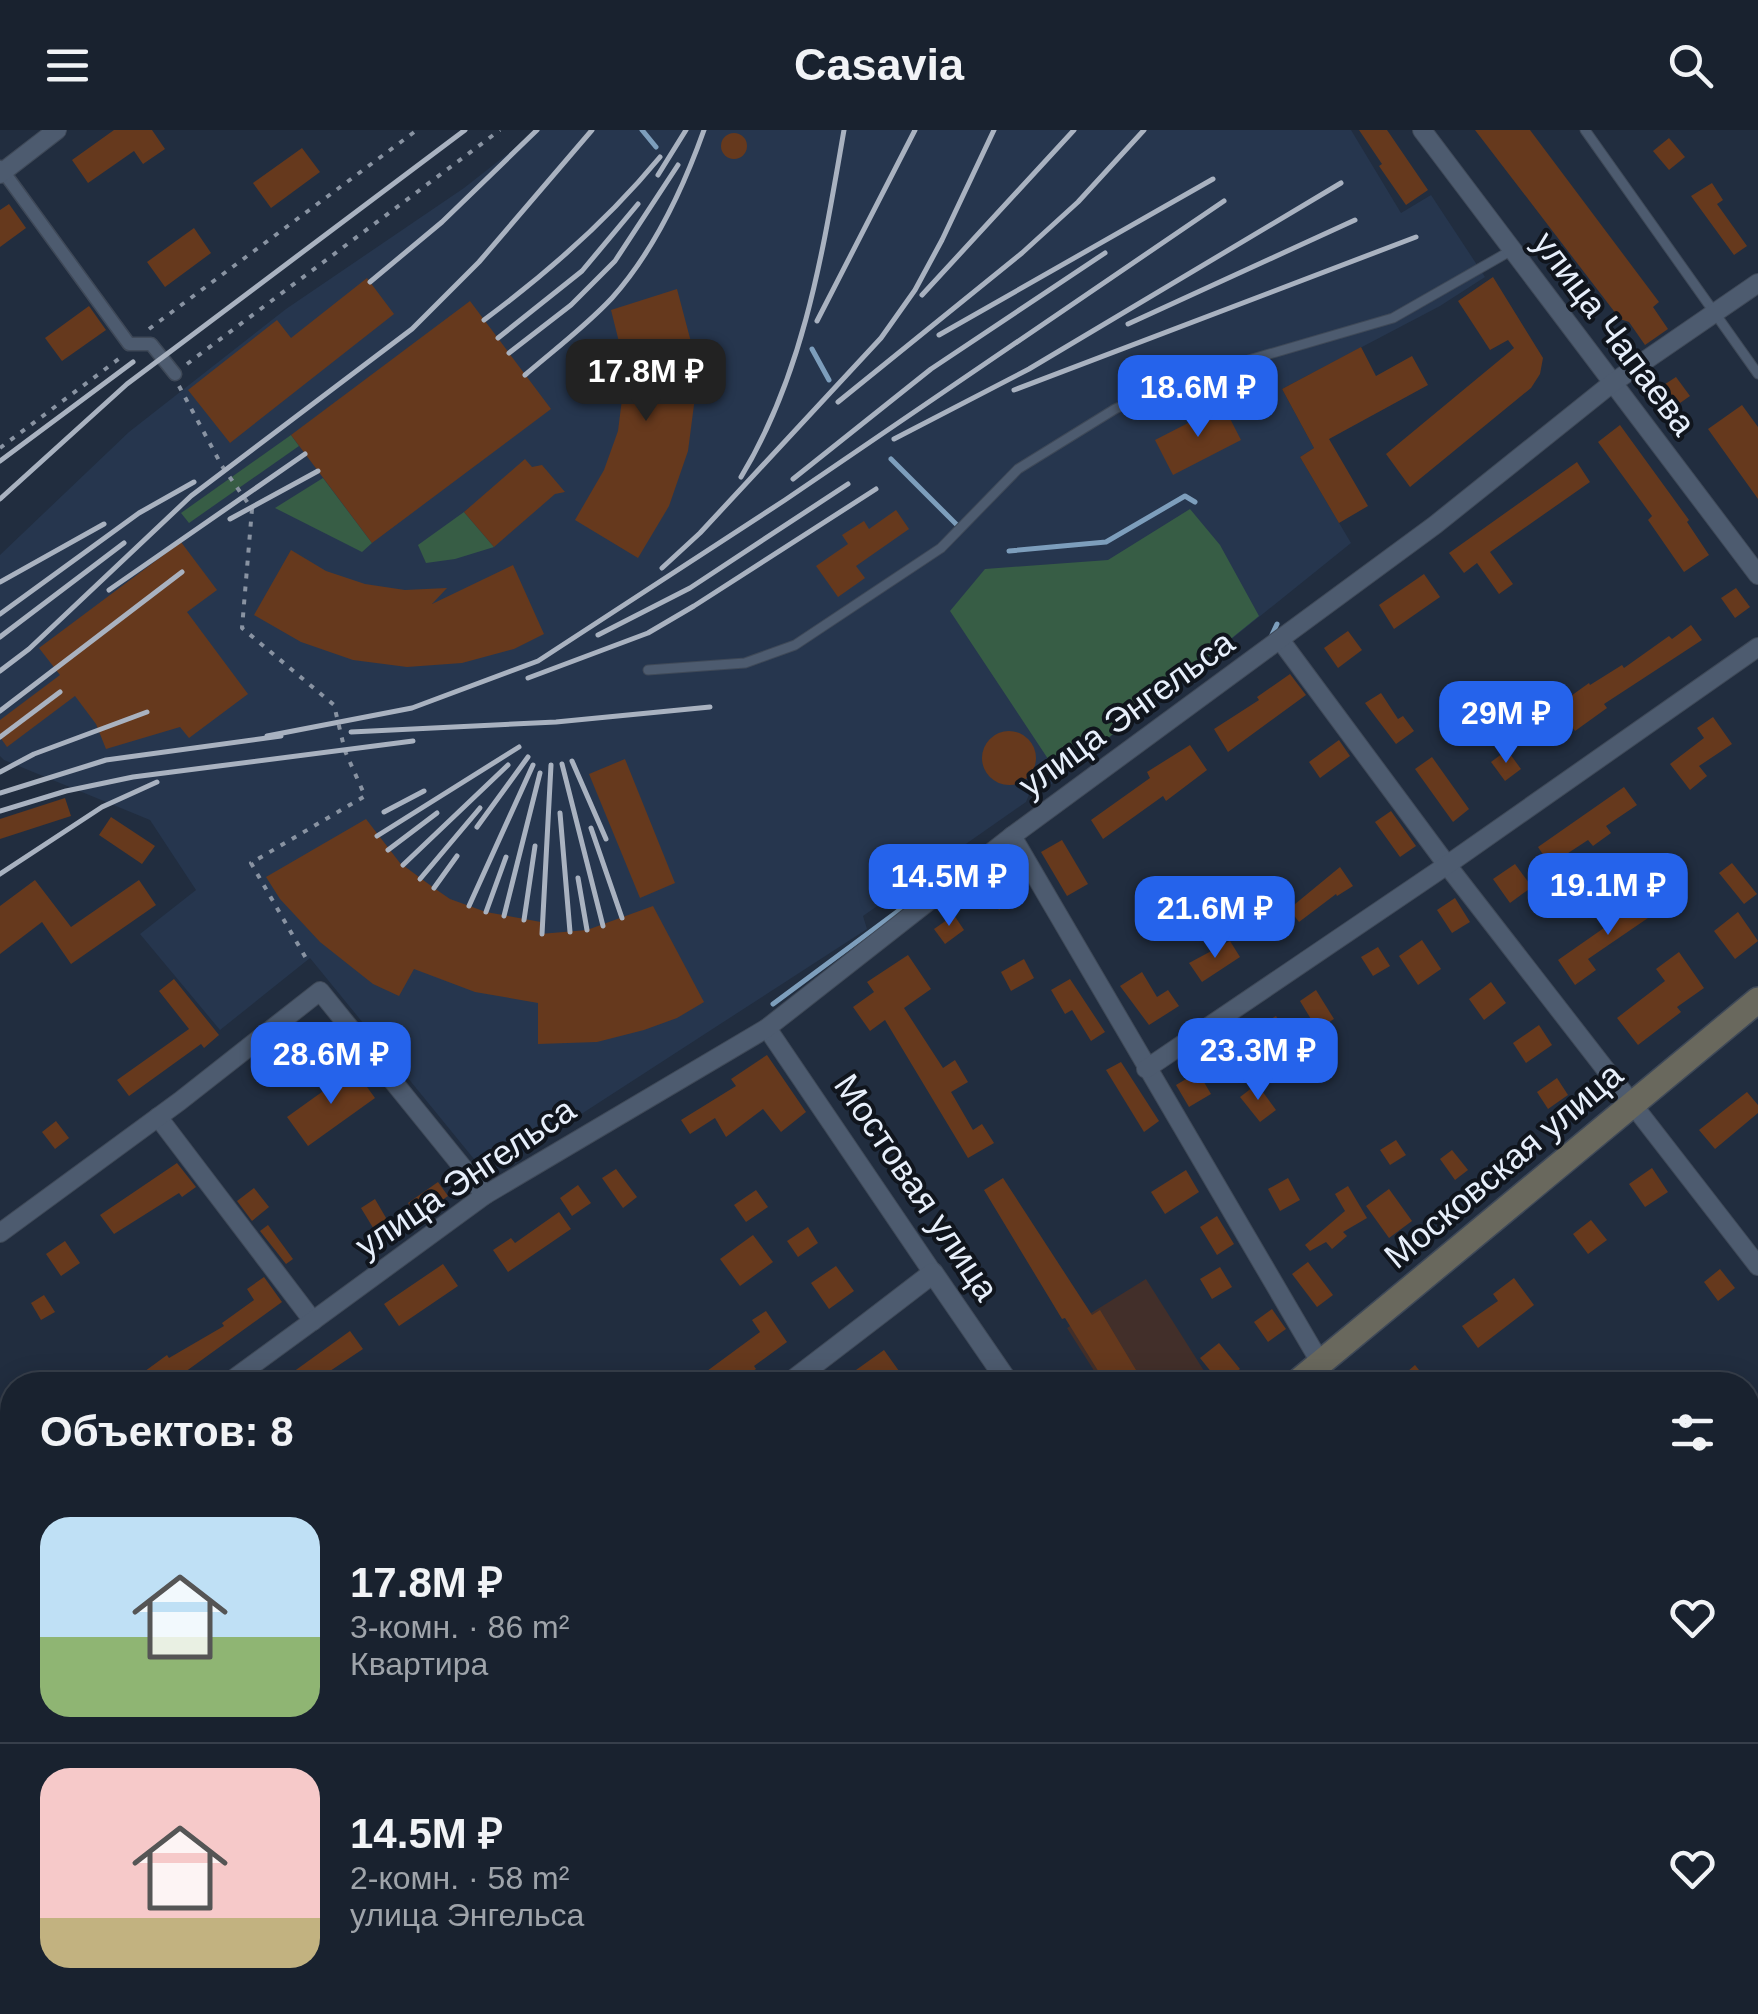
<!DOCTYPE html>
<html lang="ru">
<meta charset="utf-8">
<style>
body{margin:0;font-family:Helvetica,sans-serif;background:#222a37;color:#f1f3f6;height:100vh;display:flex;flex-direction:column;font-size:38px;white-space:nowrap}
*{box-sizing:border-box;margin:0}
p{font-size:32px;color:#9fa4aa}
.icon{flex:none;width:55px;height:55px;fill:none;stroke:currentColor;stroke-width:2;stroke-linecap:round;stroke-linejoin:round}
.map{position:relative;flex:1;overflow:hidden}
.panel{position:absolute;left:0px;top:1242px;width:1760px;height:642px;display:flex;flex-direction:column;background:#19222f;border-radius:40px 40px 0 0;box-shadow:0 5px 25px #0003,0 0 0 2px #373f4b}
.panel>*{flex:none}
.price{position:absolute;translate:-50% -85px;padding:0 22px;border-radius:20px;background:#2563eb;color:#fff;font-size:32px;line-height:65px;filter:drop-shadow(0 2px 5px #0008)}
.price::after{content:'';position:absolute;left:50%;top:60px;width:30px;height:22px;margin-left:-15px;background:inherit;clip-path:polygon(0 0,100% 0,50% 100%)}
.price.active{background:#222;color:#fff}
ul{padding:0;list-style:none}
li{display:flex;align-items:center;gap:30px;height:250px;padding:0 40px}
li+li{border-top:2px solid #373f4b}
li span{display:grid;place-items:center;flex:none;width:280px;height:200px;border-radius:30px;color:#555}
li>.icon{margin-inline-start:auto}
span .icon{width:120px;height:120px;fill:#fffc;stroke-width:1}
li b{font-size:42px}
h2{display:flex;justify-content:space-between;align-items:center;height:120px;padding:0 40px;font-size:42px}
header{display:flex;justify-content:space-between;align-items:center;height:130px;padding:0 40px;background:#19222f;font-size:45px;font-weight:600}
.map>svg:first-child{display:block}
</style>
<header><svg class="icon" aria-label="menu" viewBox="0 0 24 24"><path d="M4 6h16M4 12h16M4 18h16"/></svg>Casavia<svg class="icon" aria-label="search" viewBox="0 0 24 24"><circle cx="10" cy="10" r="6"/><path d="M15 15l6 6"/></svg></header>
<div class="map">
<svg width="1758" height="1884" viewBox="0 0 1758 1884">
<rect width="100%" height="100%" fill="#212d3f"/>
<!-- built -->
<path fill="#26364e" d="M538,0H1351L1401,83L1431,65L1485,147L1440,176L1282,259L1314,318L1300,327L1351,413L1044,660L1030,662L1026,672L863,786L867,799L487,1045L310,828L220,900L140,804L196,760L150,690L4,630L0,626V425L129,302L286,179L464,58Z"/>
<!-- education -->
<path fill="#422f2a" d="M1146,1149L1213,1255H1103L1067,1198Z"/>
<!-- green -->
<g fill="#375d45">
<path d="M291,305L299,316L189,393L181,383Z"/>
<path d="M323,348L372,413L362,422L275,378Z"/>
<path d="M1190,379L1220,415L1259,486L1060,647L950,481L985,439L1108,430Z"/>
<path d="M464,382L494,417L455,429L426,433L418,415Z"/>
</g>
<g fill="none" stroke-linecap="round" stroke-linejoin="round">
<!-- stream -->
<g stroke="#7d9ebc" stroke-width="5">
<path d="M642,0L656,17"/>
<path d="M812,219L829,250"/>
<path d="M891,329L958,396"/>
<path d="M1009,421L1106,412L1185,366L1195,372"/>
<path d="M1271,507L1277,494"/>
<path d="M773,874L979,721"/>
</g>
</g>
<!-- building -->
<g fill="#66391d">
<path d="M114,0H152L165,19L143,34L134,21L88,53L72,30Z"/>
<path d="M1359,0H1387L1428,60L1406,75L1379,36L1382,34Z"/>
<path d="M1475,0H1530L1659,172L1653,177L1668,199L1645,215L1629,192L1620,189Z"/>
<circle cx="734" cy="16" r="13"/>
<path d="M1669,8L1685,27L1669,40L1653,21Z"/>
<path d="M302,18L320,42L271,78L253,53Z"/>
<path d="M1712,53L1723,70L1717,74L1747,116L1734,125L1691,66Z"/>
<path d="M9,74L26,98L0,117V80Z"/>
<path d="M194,98L211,123L165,157L147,132Z"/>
<path d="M1493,147L1543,228L1540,244L1531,258L1410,357L1386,324L1514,218L1508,210L1490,220L1458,171Z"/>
<path d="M367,148L394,184L230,313L188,260L277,190L291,208Z"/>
<path d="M677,159L691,212L695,267L688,321L669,376L638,428L575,390L604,340L618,301L623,261L621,220L611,180Z"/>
<path d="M470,171L551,279L372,413L291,305Z"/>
<path d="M89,176L106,200L62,231L45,208Z"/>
<path d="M1361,217L1376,246L1412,226L1428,255L1329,309L1368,376L1339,393L1300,327L1314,318L1282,259Z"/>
<path d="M1676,247L1690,266L1670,280L1656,260Z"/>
<path d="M1223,275L1241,310L1173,345L1155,310Z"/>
<path d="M1742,275L1758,297V369L1708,299Z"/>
<path d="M1620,295L1689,390L1687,392L1709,425L1684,442L1648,390L1652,386L1598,312Z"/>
<path d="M525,329L532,337L542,335L565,362L555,364L494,417L464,382Z"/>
<path d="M1577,332L1590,352L1490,422L1513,454L1499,464L1477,433L1464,443L1449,423Z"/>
<path d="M896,380L909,399L856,436L865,448L838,467L816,436L848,414L842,405L864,391L869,399Z"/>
<path d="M181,412L217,460L187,482L248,564L189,608L180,597L106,619L96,594L75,566L7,617L0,607V590L60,545L39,518Z"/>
<path d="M291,420L326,441L365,454L405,460L447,458L432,474L513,435L544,504L514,519L462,533L407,537L353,530L301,512L254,485Z"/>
<path d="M1424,444L1440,467L1394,499L1379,475Z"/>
<path d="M1736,458L1750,477L1735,488L1721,468Z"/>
<path d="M1691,495L1702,510L1604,574L1607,578L1575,601L1557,576L1589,553L1590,555L1622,535L1624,538L1669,506L1672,509Z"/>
<path d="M1348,501L1362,520L1338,538L1324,518Z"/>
<path d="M1290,544L1306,565L1228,622L1214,599L1259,570L1257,567Z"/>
<path d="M1381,563L1398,589L1403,586L1414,601L1396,614L1365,573Z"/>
<path d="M1515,577L1531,596L1514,611L1497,592Z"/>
<path d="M1713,587L1732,614L1699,636L1707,646L1690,660L1670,634L1704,608L1697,598Z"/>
<circle cx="1009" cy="628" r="27"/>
<path d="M1339,610L1350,626L1320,648L1309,632Z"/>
<path d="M1190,615L1207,640L1166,671L1163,666L1103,709L1091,690L1150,648L1147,642Z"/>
<path d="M1507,620L1521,639L1505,651L1491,632Z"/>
<path d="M1432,627L1469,679L1453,692L1415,639Z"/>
<path d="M625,629L675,753L640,768L589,644Z"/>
<path d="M1624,657L1637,675L1606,696L1611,703L1593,716L1588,710L1550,735L1538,717Z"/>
<path d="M65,668L71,686L0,709V689Z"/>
<path d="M1391,681L1416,716L1400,727L1375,692Z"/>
<path d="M111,687L155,716L142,734L99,705Z"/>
<path d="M366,689L400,733L434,758L450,769L486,782L541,792L540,804L587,800L653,776L704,872L677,888L644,900L597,912L538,914V873L475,862L414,839L399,866L373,854L320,812L280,769L266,747Z"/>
<path d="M1062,710L1088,754L1067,766L1041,722Z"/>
<path d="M1732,733L1757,764L1744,774L1719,743Z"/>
<path d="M1515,734L1532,757L1510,773L1493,749Z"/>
<path d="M1340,737L1353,756L1337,766L1336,764L1299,792L1289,779Z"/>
<path d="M1009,747L1021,767L999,780L987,761Z"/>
<path d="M35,750L71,797L139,750L156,775L71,834L42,792L0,824V776Z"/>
<path d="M1657,761L1667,775L1588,829L1596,840L1575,855L1558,830Z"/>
<path d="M1455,768L1470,792L1452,803L1437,780Z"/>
<path d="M1738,782L1758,811L1735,829L1714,801Z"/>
<path d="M954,785L964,800L945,814L934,799Z"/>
<path d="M1422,810L1441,839L1418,855L1399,826Z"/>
<path d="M1230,811L1240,827L1202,852L1189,833Z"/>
<path d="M1378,817L1390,836L1373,846L1361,827Z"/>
<path d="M1679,822L1704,858L1677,877L1681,882L1638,915L1617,888L1665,851L1656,839Z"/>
<path d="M908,825L931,859L904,878L943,938L955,930L968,952L951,962L973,1000L982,994L994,1013L968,1028L885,890L870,901L853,877L874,862L867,852Z"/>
<path d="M1024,829L1034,848L1011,861L1001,842Z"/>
<path d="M1142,842L1157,867L1168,860L1179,876L1149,895L1120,856Z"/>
<path d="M174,849L219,905L204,918L201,914L129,966L117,950L189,899L159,861Z"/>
<path d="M1070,849L1105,902L1091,911L1072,880L1065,884L1051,860Z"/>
<path d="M1491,852L1506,873L1484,890L1469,869Z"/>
<path d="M1316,860L1334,889L1317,899L1300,871Z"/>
<path d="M1276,886L1289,907L1266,921L1253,899Z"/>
<path d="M1539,895L1552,915L1526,933L1513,913Z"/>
<path d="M767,925L806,982L781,1002L763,979L726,1007L715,988L690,1004L681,990L736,956L731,949Z"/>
<path d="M1121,932L1159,991L1144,1002L1106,940Z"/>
<path d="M354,939L375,968L308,1016L287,987Z"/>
<path d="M1198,942L1211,964L1189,977L1176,955Z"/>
<path d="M1557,948L1568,965L1548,979L1537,962Z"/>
<path d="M1257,954L1276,980L1260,992L1240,967Z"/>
<path d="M1747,962L1758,975V983L1715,1019L1699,1000Z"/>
<path d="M56,991L69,1008L55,1019L42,1002Z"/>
<path d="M1396,1010L1406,1025L1390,1035L1380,1020Z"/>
<path d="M1452,1020L1468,1040L1455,1050L1440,1029Z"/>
<path d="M177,1033L196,1057L182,1067L179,1063L114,1104L100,1085Z"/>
<path d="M1652,1038L1668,1062L1645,1077L1629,1054Z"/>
<path d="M616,1039L637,1067L623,1078L602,1048Z"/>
<path d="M1186,1040L1199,1062L1165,1084L1151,1062Z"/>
<path d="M1003,1048L1092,1185L1100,1180L1145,1255H1107L1065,1188L1062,1189L984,1060Z"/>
<path d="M1288,1048L1300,1070L1280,1081L1268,1059Z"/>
<path d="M438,1052L448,1066L418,1087L408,1073Z"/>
<path d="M578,1055L591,1073L572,1086L560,1068Z"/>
<path d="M1348,1056L1367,1088L1343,1102L1347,1106L1332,1119L1326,1112L1310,1121L1305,1115L1345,1081L1335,1064Z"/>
<path d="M254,1058L269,1077L252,1091L237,1071Z"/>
<path d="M1389,1059L1412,1091L1389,1108L1366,1076Z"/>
<path d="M756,1060L768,1077L746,1092L734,1075Z"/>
<path d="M375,1069L389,1093L375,1101L361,1078Z"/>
<path d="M559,1082L571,1099L508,1142L493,1120L511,1108L515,1113Z"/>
<path d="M1217,1086L1234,1114L1217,1125L1200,1097Z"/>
<path d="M1591,1090L1607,1110L1588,1124L1573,1104Z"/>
<path d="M268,1095L293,1129L286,1134L260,1101Z"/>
<path d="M808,1097L818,1113L798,1127L787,1111Z"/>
<path d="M753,1105L773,1132L740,1156L720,1129Z"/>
<path d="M65,1111L80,1133L61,1146L46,1124Z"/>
<path d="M1308,1132L1333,1165L1317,1177L1292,1144Z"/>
<path d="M443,1134L458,1156L399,1196L384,1174Z"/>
<path d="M836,1136L854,1161L829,1179L811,1153Z"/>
<path d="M1220,1137L1232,1157L1212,1169L1200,1149Z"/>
<path d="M1720,1139L1735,1158L1718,1171L1704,1152Z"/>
<path d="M264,1147L282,1172L167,1255H126L167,1225L169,1228L224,1196L222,1193L254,1170L247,1159Z"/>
<path d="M1514,1148L1534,1175L1478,1218L1462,1196L1498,1171L1493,1164Z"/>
<path d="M44,1165L55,1182L41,1190L31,1173Z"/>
<path d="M1272,1179L1286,1199L1268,1212L1254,1192Z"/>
<path d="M766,1181L787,1212L754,1236L756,1239L735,1255H688L760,1202L752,1190Z"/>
<path d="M350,1201L363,1219L309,1255H275Z"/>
<path d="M1219,1213L1240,1239L1221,1254L1200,1228Z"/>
<path d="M884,1220L909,1255H835Z"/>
<path d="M1415,1235L1431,1255H1392Z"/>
</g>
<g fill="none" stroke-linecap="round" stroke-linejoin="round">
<defs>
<g id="service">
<path d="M1585,0L1758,244"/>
<path d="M648,540L745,533L795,515L941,418L1018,339L1115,279L1177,251L1393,188L1512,120"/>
</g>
<path id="pedestrian" d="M0,37L129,214H151L175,244"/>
<g id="minor">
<path d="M1422,0L1758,445"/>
<path d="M0,44L57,0"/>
<path d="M1281,511L1447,735L1758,1136"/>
<path d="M1012,706L1320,1232"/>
<path d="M767,898L933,1143"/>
<path d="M1146,939L1447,735L1758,517"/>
<path d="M158,987L313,1191"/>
<path d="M0,1103L180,971L320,861L485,1065"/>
<path d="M225,1255L485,1065L767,898L1012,706L1435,395L1611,254L1758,153"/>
<path d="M1748,1285L1758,1275"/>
<path d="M0,1420L12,1410"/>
<path d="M1748,1712L1758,1703"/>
<path d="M0,1734L12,1750"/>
<path d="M1748,1741L1758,1748"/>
<path d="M599,1872L609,1884"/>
<path d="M554,1884L568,1872"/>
<path d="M1038,1884L1052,1872"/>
<path d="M1537,1884L1551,1872"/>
</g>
<g id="tertiary">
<path d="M787,1255L933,1143L1010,1255"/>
<path d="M96,1884L110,1872"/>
</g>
<g id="secondary">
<path d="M1294,1255L1758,870"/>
<path d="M1413,1872L1420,1884"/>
</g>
</defs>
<!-- service casing -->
<use href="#service" stroke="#3f4958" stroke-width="11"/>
<!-- pedestrian casing -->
<use href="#pedestrian" stroke="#3f4958" stroke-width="15"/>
<!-- minor casing -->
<use href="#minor" stroke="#3f4958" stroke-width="20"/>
<!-- tertiary casing -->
<use href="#tertiary" stroke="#3f4958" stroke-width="22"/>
<!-- secondary casing -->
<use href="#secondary" stroke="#3f4958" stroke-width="28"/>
<!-- path -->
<g stroke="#8993a2" stroke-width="4" stroke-dasharray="5 8" stroke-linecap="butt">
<path d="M149,199L417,0"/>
<path d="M187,234L500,0"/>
<path d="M179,256L222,336L252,379L242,498L334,575L345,621L365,666L251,733L307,830"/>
<path d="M0,318L120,228"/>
</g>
<!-- service -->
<use href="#service" stroke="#4d5b6f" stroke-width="9"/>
<!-- pedestrian -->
<use href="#pedestrian" stroke="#4d5b6f" stroke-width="12"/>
<!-- minor -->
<use href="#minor" stroke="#4d5b6f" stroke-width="18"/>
<!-- tertiary -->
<use href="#tertiary" stroke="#4d5b6f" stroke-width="20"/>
<!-- secondary -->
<use href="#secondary" stroke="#69685d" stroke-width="25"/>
<!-- rail -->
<g stroke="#a9b2c0" stroke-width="5">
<path d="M658,45L686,0"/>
<path d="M370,152L442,92L537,0"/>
<path d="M922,165L1074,0"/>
<path d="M484,190C550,141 608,90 660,27"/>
<path d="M817,191L915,0"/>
<path d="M1128,194L1355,90"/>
<path d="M939,205L1213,49"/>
<path d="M498,208L582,141L638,74"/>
<path d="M509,223L571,175L615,131L678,35"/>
<path d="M525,245C554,220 586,196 612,168C654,121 683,59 704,0"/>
<path d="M1014,260L1416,107"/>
<path d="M838,272L1022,123L1078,72L1144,0"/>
<path d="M894,309L1029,239L1341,53"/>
<path d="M0,331L133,232"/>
<path d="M741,347C805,241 823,120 844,0"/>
<path d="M793,349L931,239L1105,123"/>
<path d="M0,369L127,254L465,0"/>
<path d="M230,389L318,341"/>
<path d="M662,438L700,403L881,208L915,160L942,110L994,0"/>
<path d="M0,452L104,394"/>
<path d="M109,460L305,324"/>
<path d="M0,484L139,383L194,352"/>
<path d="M598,505L690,458L848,354"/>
<path d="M0,507L124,413"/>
<path d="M0,541L29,519L191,366L412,199L479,132L592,0"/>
<path d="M528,548L648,503L694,476L876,359"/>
<path d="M0,581L182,442"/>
<path d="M351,602L556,592L710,577"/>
<path d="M267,606L412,578L538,531L785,370L1224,71"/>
<path d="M0,607L60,562"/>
<path d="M572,631L606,709"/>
<path d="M562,634L603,796"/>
<path d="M0,642L34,624L147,582"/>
<path d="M0,663L106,630L281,606"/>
<path d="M0,681L66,661L133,647L413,611"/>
<path d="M384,682L424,661"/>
<path d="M560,683L570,802"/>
<path d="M477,697L528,627"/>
<path d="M591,698L622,788"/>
<path d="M377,706L519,617"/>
<path d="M388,720L437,683"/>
<path d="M403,735L508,635"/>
<path d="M0,744L102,677L157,652"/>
<path d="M578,748L587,800"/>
<path d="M420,749L480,678"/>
<path d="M434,758L457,726"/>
<path d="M469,776L533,635"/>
<path d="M486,782L506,727"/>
<path d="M504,786L540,643"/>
<path d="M524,790L535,716"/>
<path d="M542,804L551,635"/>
</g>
</g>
<g text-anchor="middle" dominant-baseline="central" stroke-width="8" stroke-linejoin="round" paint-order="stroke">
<!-- street labels -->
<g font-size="35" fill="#e7effb" stroke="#10151d">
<text transform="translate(1615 203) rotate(53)">улица Чапаева</text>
<text transform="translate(1126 583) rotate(-36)">улица Энгельса</text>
<text transform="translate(1503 1035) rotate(-40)">Московская улица</text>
<text transform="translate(465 1047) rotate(-34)">улица Энгельса</text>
<text transform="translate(917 1057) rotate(56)">Мостовая улица</text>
</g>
</g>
</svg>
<b class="price active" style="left:646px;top:294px">17.8M ₽</b>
<b class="price" style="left:1198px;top:310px">18.6M ₽</b>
<b class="price" style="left:1506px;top:636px">29M ₽</b>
<b class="price" style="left:949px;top:799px">14.5M ₽</b>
<b class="price" style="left:1608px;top:808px">19.1M ₽</b>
<b class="price" style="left:1215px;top:831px">21.6M ₽</b>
<b class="price" style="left:1258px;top:973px">23.3M ₽</b>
<b class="price" style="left:331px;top:977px">28.6M ₽</b>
<section class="panel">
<h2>Объектов: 8<svg class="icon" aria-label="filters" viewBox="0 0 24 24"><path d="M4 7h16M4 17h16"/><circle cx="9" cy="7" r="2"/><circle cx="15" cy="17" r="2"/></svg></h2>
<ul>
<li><span style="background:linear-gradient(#bfe0f5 60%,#8fb573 0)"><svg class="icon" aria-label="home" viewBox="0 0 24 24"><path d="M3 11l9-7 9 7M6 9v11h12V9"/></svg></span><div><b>17.8M ₽</b><p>3-комн. · 86 m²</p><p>Квартира</p></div><svg class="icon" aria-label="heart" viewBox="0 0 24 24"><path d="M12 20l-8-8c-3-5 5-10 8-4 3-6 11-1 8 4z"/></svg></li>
<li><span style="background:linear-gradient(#f6c9c9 75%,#c2b280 0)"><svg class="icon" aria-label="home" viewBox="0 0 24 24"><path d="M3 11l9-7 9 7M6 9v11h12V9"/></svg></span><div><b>14.5M ₽</b><p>2-комн. · 58 m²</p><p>улица Энгельса</p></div><svg class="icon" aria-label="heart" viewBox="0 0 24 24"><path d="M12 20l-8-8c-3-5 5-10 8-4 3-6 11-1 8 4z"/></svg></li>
</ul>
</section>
</div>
